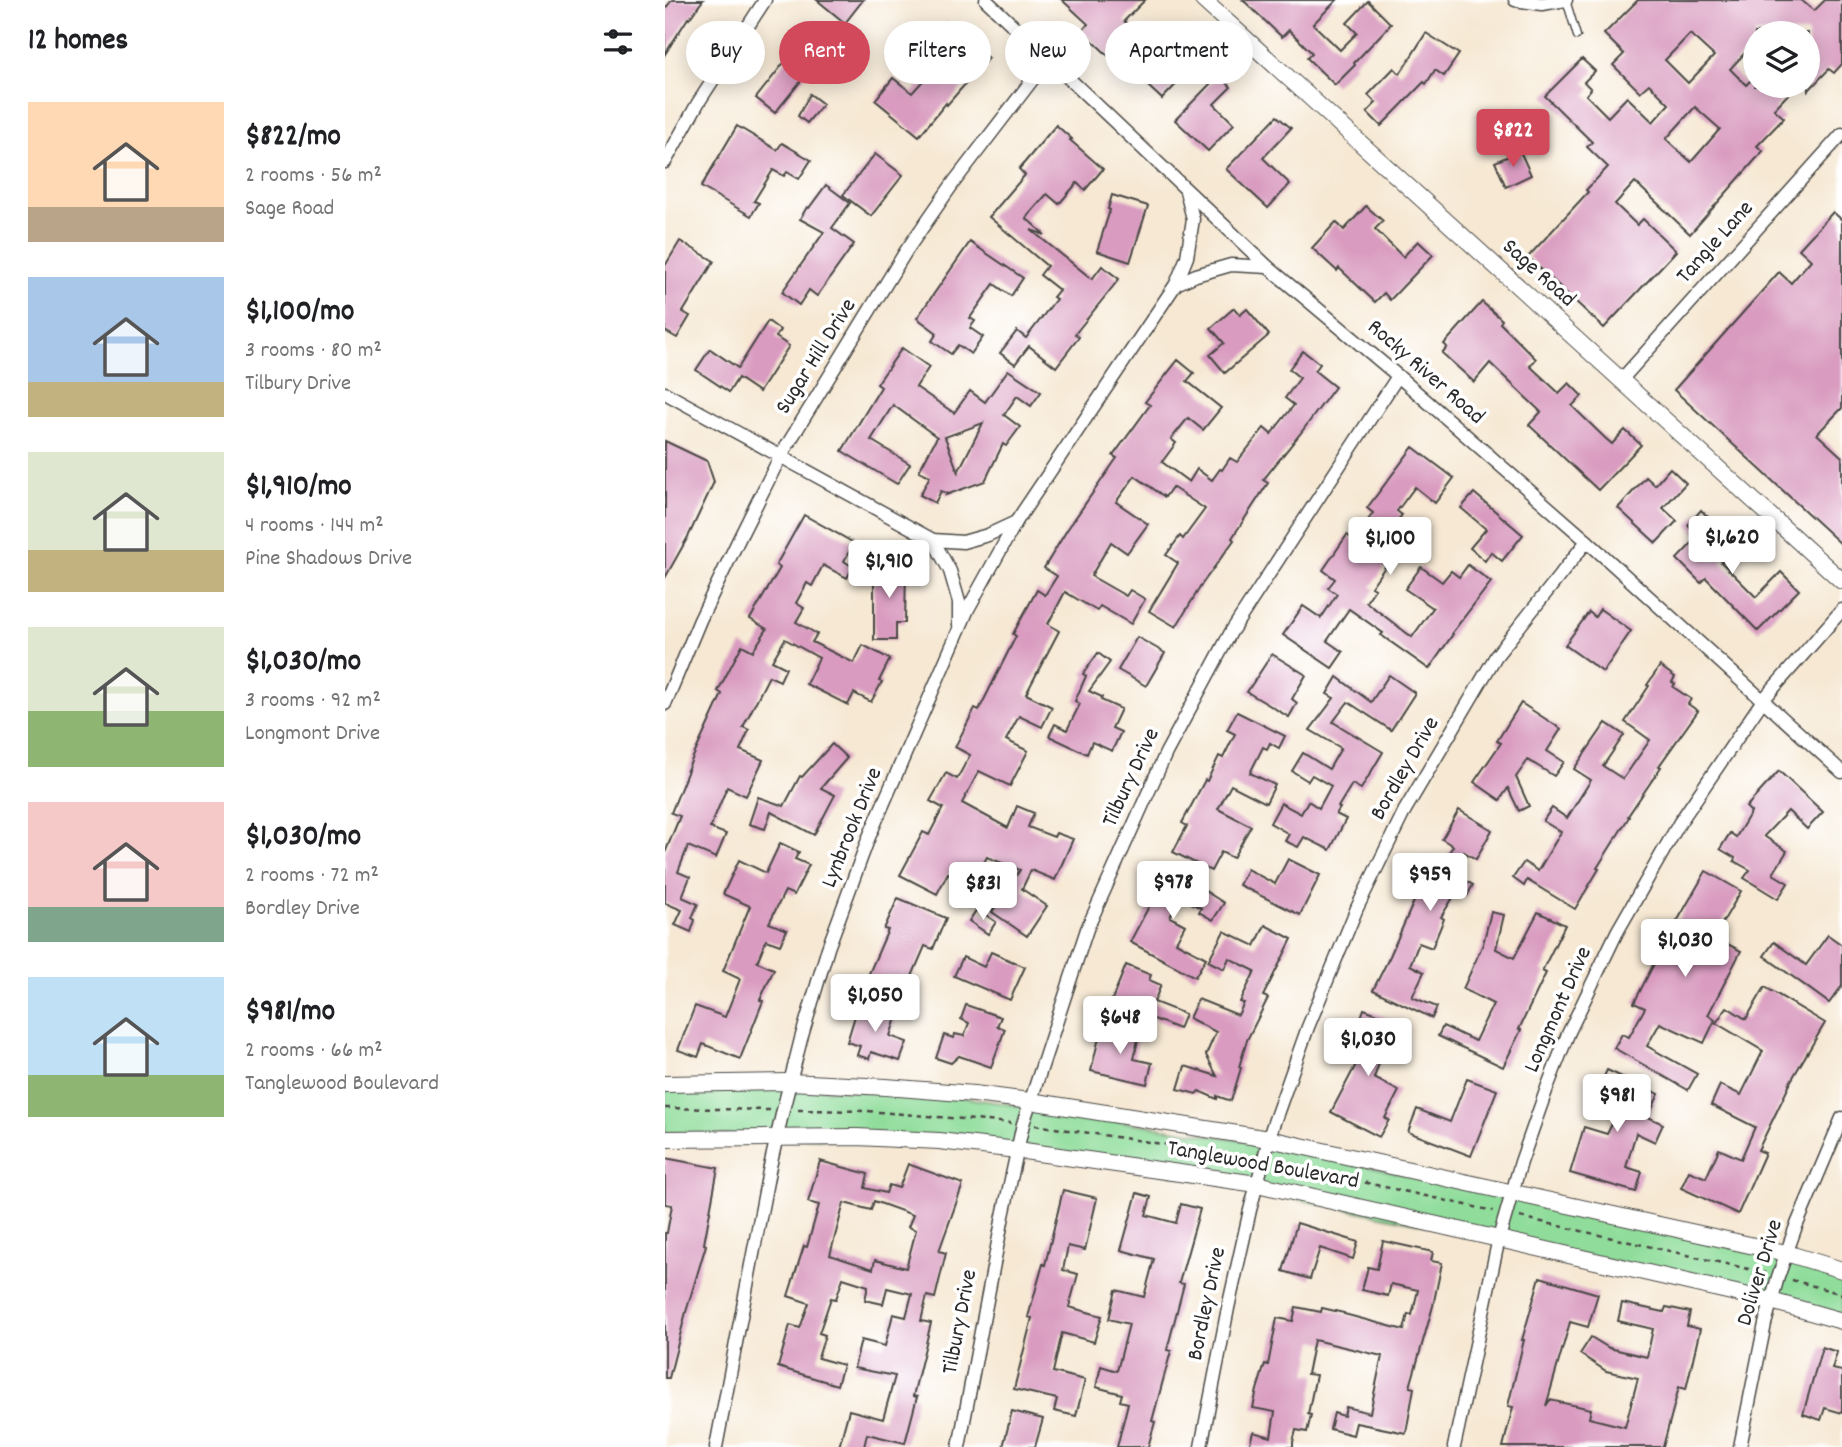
<!DOCTYPE html>
<meta charset="utf-8">
<style>
body{margin:0;font-family:Dekko,sans-serif;background:#f6f6f6;color:#202124;height:100vh;display:flex;flex-direction:column;font-size:26px;white-space:nowrap}
*{box-sizing:border-box;margin:0}
p{font-size:23px;color:#757577}
.icon{flex:none;width:38px;height:38px;fill:none;stroke:currentColor;stroke-width:2;stroke-linecap:round;stroke-linejoin:round}
.map{position:relative;flex:1;overflow:hidden}
.side{display:flex;flex-direction:column;background:#fff;width:665px}
.side>*{flex:none}
.banner{position:absolute;left:21px;top:21px;width:665px;height:63px;display:flex;gap:14px}
.fabs{position:absolute;left:1078px;top:21px;display:grid;gap:14px}
.fabs a{display:grid;place-items:center;width:77px;height:77px;border-radius:50%;background:#fff;box-shadow:0 4px 18px #0003;font-size:35px}
.price{position:absolute;translate:-50% -60px;padding:0 16px;border-radius:7px;background:#fff;color:#222;font-size:23px;line-height:46px;filter:drop-shadow(0 2px 4px #0008)}
.price::after{content:'';position:absolute;left:50%;top:42px;width:21px;height:16px;margin-left:-10px;background:inherit;clip-path:polygon(0 0,100% 0,50% 100%)}
.price.current{background:#d1495b;color:#fff}
ul{padding:0;list-style:none}
li{display:flex;align-items:center;gap:21px;height:175px;padding:0 28px}
li span{display:grid;place-items:center;flex:none;width:196px;height:140px;border-radius:0px;color:#555}
li>.icon{margin-inline-start:auto}
span .icon{width:84px;height:84px;fill:#fffc;stroke-width:1}
li b{font-size:30px}
h2{display:flex;justify-content:space-between;align-items:center;height:84px;padding:0 28px;font-size:30px}
.chip{padding:0 24px;border-radius:32px;background:#fff;box-shadow:0 4px 18px #0003;font-size:24px;line-height:63px}
.chip.current{background:#d1495b;color:#fff}
main{display:flex;flex:1;min-height:0}
.map>svg:first-child{display:block}
</style>
<main>
<section class="side">
<h2>12 homes<svg class="icon" aria-label="filters" viewBox="0 0 24 24"><path d="M4 7h16M4 17h16"/><circle cx="9" cy="7" r="2"/><circle cx="15" cy="17" r="2"/></svg></h2>
<ul>
<li><span style="background:linear-gradient(#ffd9b3 75%,#b9a48a 0)"><svg class="icon" aria-label="home" viewBox="0 0 24 24"><path d="M3 11l9-7 9 7M6 9v11h12V9"/></svg></span><div><b>$822/mo</b><p>2 rooms · 56 m²</p><p>Sage Road</p></div></li>
<li><span style="background:linear-gradient(#a9c7e8 75%,#c2b280 0)"><svg class="icon" aria-label="home" viewBox="0 0 24 24"><path d="M3 11l9-7 9 7M6 9v11h12V9"/></svg></span><div><b>$1,100/mo</b><p>3 rooms · 80 m²</p><p>Tilbury Drive</p></div></li>
<li><span style="background:linear-gradient(#dfe7d0 70%,#c2b280 0)"><svg class="icon" aria-label="home" viewBox="0 0 24 24"><path d="M3 11l9-7 9 7M6 9v11h12V9"/></svg></span><div><b>$1,910/mo</b><p>4 rooms · 144 m²</p><p>Pine Shadows Drive</p></div></li>
<li><span style="background:linear-gradient(#dfe7d0 60%,#8fb573 0)"><svg class="icon" aria-label="home" viewBox="0 0 24 24"><path d="M3 11l9-7 9 7M6 9v11h12V9"/></svg></span><div><b>$1,030/mo</b><p>3 rooms · 92 m²</p><p>Longmont Drive</p></div></li>
<li><span style="background:linear-gradient(#f6c9c9 75%,#7fa58c 0)"><svg class="icon" aria-label="home" viewBox="0 0 24 24"><path d="M3 11l9-7 9 7M6 9v11h12V9"/></svg></span><div><b>$1,030/mo</b><p>2 rooms · 72 m²</p><p>Bordley Drive</p></div></li>
<li><span style="background:linear-gradient(#bfe0f5 70%,#8fb573 0)"><svg class="icon" aria-label="home" viewBox="0 0 24 24"><path d="M3 11l9-7 9 7M6 9v11h12V9"/></svg></span><div><b>$981/mo</b><p>2 rooms · 66 m²</p><p>Tanglewood Boulevard</p></div></li>
</ul>
</section>
<div class="map">
<svg width="1177" height="1447" viewBox="0 0 1177 1447">
<rect width="100%" height="100%" fill="#fff"/>
<filter id="ink" filterUnits="userSpaceOnUse"><feTurbulence type="fractalNoise" baseFrequency=".0143" numOctaves="2"/><feDisplacementMap in="SourceGraphic" scale="14" xChannelSelector="R" yChannelSelector="G"/><feConvolveMatrix kernelMatrix="1 2 1 2 8 2 1 2 1" color-interpolation-filters="sRGB"/></filter>
<filter id="wash" filterUnits="userSpaceOnUse"><feTurbulence type="fractalNoise" baseFrequency=".00686" numOctaves="4" result="noise"/><feDisplacementMap in="SourceGraphic" scale="28" xChannelSelector="R" yChannelSelector="G"/><feGaussianBlur stdDeviation="1.57" result="paint"/><feColorMatrix in="noise" values="0 0 0 0 0 0 0 0 0 0 0 0 0 0 0 0 0 1.4 0 .05"/><feComposite in="paint" operator="in"/></filter>
<g filter="url(#wash)">
<rect width="100%" height="100%" fill="#f6e8d3"/>
<!-- green -->
<path fill="#90dd9b" stroke="#5e8463" stroke-width="2" d="M119,1087L296,1097L598,1143L1115,1256L1177,1275V1317L1041,1280L361,1146L0,1133V1088Z"/>
<g id="blocks">
<!-- building -->
<g fill="#d99bc0" fill-rule="evenodd">
<path d="M7,0H38L24,19L23,18L0,54V9Z"/>
<path d="M152,0H198L180,23Z"/>
<path d="M397,0H480L459,21L511,68L542,37L550,44L497,99L453,58L450,62L417,31L423,24Z"/>
<path d="M578,0H672L648,24L675,50L692,33L682,23L703,1L726,24L689,63L690,65L670,85L642,58L647,53L624,30L617,37Z"/>
<path d="M973,0H1136L1149,11L1160,0H1177V64L1169,73L1164,69L1143,91V33H1090V42L1065,69L1081,85L1088,78L1090,80V86H1131L1109,109L1119,118L1092,146L1098,151L1025,234L970,182L950,204L972,225L978,219L1011,251L939,328L863,257L923,192L921,190L943,167L922,147L927,142L880,96L917,59L930,71L919,82L926,89L921,95L943,117L962,97L988,122L1004,104L984,84L975,92L948,65L959,54L939,34ZM1025,34L1049,56L1023,83L1000,60ZM1030,107L1055,129L1026,162L1001,139Z"/>
<path d="M281,22L323,58L282,105L281,103L254,136L210,100L228,78L247,93L265,73L243,54L260,34L266,39Z"/>
<path d="M145,30L165,45L110,113L91,98Z"/>
<path d="M761,33L794,54L779,76L770,70L761,84L759,82L716,126L702,112L711,103L703,95L729,68L735,74Z"/>
<path d="M550,56L566,71L558,79L566,87L549,104L569,124L543,151L510,120L550,79L539,68Z"/>
<path d="M145,94L158,104L142,123L133,116Z"/>
<path d="M612,116L626,128L598,158L625,184L603,208L561,169Z"/>
<path d="M391,125L407,139L405,140L438,169L420,190L412,183L394,204L382,194L361,218L380,235L366,230L427,279L437,266L454,279L410,334L414,337L391,367L364,346L350,364L335,353L352,331L361,338L391,299L388,297L394,290L375,275L382,266L324,217L360,175L354,169Z"/>
<path d="M72,126L112,150L117,143L146,160L134,179L122,172L119,176L108,170L89,201L94,203L86,216L36,187Z"/>
<path d="M855,151L866,175L841,187L830,162Z"/>
<path d="M210,154L238,175L206,216L178,195Z"/>
<path d="M161,185L185,203L167,228L189,244L152,296L144,290L134,305L117,292L159,232L135,219L142,207L144,208Z"/>
<path d="M447,195L483,206L465,262L432,251L445,210L443,209Z"/>
<path d="M701,206L718,221L710,229L738,257L753,241L768,255L725,300L719,293L710,302L674,268L672,271L647,248L671,222L679,230Z"/>
<path d="M1168,212L1177,220V408L1152,434L1177,457V545L1009,390L1114,272L1126,283L1146,260L1134,249Z"/>
<path d="M15,241L49,261L18,312L25,316L12,338L0,331V266Z"/>
<path d="M305,242L358,278L346,296L329,284L305,318L310,321L305,328L318,337L306,354L293,345L286,354L267,341L272,333L252,318Z"/>
<path d="M817,302L837,320L835,323L871,359L865,366L894,393L904,383L917,396L907,406L940,438L947,444L960,430L976,445L933,490L864,425L876,412L825,363L809,382L777,353L782,347L779,344Z"/>
<path d="M569,308L575,315L582,309L604,335L560,373L545,355L559,343L546,328Z"/>
<path d="M103,321L115,330L111,337L124,346L94,392L73,378L64,392L31,370L45,349L73,368Z"/>
<path d="M237,348L264,367L251,387L289,413L305,391L320,402L343,370L376,392L366,406L352,396L339,415L355,427L341,446L338,444L320,481L281,495L282,493L276,491L270,503L255,495L265,476L254,471L272,437L228,405L206,440L245,464L232,484L177,451L216,387L212,384ZM318,423L293,472L280,437Z"/>
<path d="M638,351L655,364L650,371L670,387L635,434L598,480L603,483L567,538L569,540L537,584L511,627L484,611L513,563L501,555L515,536L518,539L540,509L507,487L500,497L470,476L451,502L483,524L462,553L446,542L426,576L461,596L465,590L480,599L466,624L435,606L432,611L400,592L383,624L394,631L361,694L387,707L377,727L354,716L341,740L363,751L345,786L314,771L297,803L343,828L352,806L369,813L363,827L389,837L391,833L408,839L390,880L366,870L357,889L382,906L362,936L327,912L355,870L322,857L306,886L283,873L272,894L235,875L258,832L264,835L278,808L265,801L281,773L292,779L305,755L290,747L310,708L314,710L351,636L348,634L372,590L380,595L392,576L379,568L402,530L452,458L448,456L485,405L480,402L513,360L529,373L522,381L556,408L538,430L523,418L506,439L511,443L497,462L524,482L532,469L547,480L555,469L557,470L565,458L572,462L599,428L606,434L629,405L620,398L635,378L624,369Z"/>
<path d="M0,441L42,461L49,482L24,535L0,578Z"/>
<path d="M748,447L789,478L770,503L750,487L732,511L737,515L714,543L729,554L706,587L710,589L701,602L747,637L768,608L740,589L756,567L777,582L786,571L794,577L803,565L826,582L787,633L788,634L764,669L716,635L718,633L684,609L662,641L678,652L667,668L618,635L638,606L656,618L672,594L663,588L670,579L658,570L682,535L689,540L708,513L702,508Z"/>
<path d="M1005,468L1021,483L998,508L1012,521L991,543L953,508L981,477L990,485Z"/>
<path d="M809,493L858,535L837,561L826,552L820,561L805,548L821,529L796,508Z"/>
<path d="M1036,510L1050,524L1044,530L1066,551L1056,562L1091,597L1116,572L1134,590L1093,631L1041,578L1036,583L1012,559L1034,536L1023,525Z"/>
<path d="M139,515L189,543L179,561L188,567L182,578L158,565L147,586L142,583L131,603L139,608L131,622L152,634L147,642L189,663L198,645L225,659L214,681L217,682L206,702L189,693L183,705L141,684L154,658L120,639L107,661L121,668L115,681L104,676L78,727L84,730L75,750L98,760L81,796L62,787L45,828L61,834L51,858L23,846L13,872L25,877L17,897L33,904L27,918L30,920L26,932L10,925L17,910L0,903V853L15,816L6,813L23,770H22L57,694L53,691L77,645L88,651L102,629L85,619L115,568L111,565Z"/>
<path d="M209,565H241L240,623H231V640H209Z"/>
<path d="M935,609L966,631L938,672L900,645L924,612L930,617Z"/>
<path d="M472,637L500,653L481,686L453,670Z"/>
<path d="M433,653L445,662L424,691L437,697L436,700L456,709L447,728L456,732L447,751L427,742L422,754L384,736L390,724L402,730L415,704L410,701L421,676L418,674Z"/>
<path d="M607,654L641,675L627,699L632,703L624,717L582,692Z"/>
<path d="M995,666L1010,677L1007,682L1010,684L1008,687L1026,699L1023,704L1033,711L994,766L996,767L963,816L964,817L932,868L934,869L910,909L862,880L859,886L848,878L859,862L873,871L896,832L878,821L887,808L902,818L926,780L909,769L941,723L959,735L938,766L958,779L985,740L960,722L984,686L982,685Z"/>
<path d="M724,675L750,693L726,730L683,702L668,722L718,752L696,789L687,784L673,807L675,808L671,814L681,819L665,850L639,837L633,847L620,841L624,834L605,823L616,803L636,814L643,801L654,808L666,786L647,775L643,781L627,771L638,753L664,769L676,748L645,730L669,698L662,694L672,677L706,702Z"/>
<path d="M856,703L896,729L882,751L899,762L889,776L863,760L851,777L864,806L854,811L843,788L835,800L809,782L836,743L832,741Z"/>
<path d="M572,712L620,736L614,748L605,743L602,749L598,747L585,773L610,785L601,803L566,785L553,809L586,826L568,858L556,852L546,871L508,852L522,826L517,823L540,780L542,781L554,756L558,758L570,734L562,730Z"/>
<path d="M167,744L182,758L156,788L170,795L149,835L106,812L100,829L84,824L93,797L119,806L135,776L137,777Z"/>
<path d="M1114,771L1158,812L1142,829L1123,811L1099,836L1122,851L1108,874L1123,883L1113,899L1079,878L1085,870L1069,861L1070,858L1055,849L1065,833L1071,837L1086,812L1081,807Z"/>
<path d="M794,810L827,830L811,859L799,852L787,873L808,885L802,896L792,891L776,917L779,919L767,948L754,943L745,965L759,972L747,997L772,1007L767,1018L708,990L725,956L757,883L769,861L776,865L788,846L777,839Z"/>
<path d="M115,843L134,852L130,859L144,865L129,895L120,891L104,923L122,930L115,945L101,940L92,962L109,969L95,1000L98,1001L75,1059L38,1044L33,1057L13,1050L30,1006L60,1017L75,979L58,971L85,906L58,894L74,860L101,873Z"/>
<path d="M623,859L655,875L635,915L574,885L582,869L610,884Z"/>
<path d="M501,866L559,903L548,920L534,912L536,908L515,897L505,917L520,925L511,942L541,958L530,977L465,942L490,895L487,894Z"/>
<path d="M1041,871L1076,891L1049,937L1076,951L1043,1015L1050,1020L1039,1043L995,1023L982,1046L1032,1074L1023,1090L949,1048L957,1034L964,1037L980,1008L969,1003L1009,924L1010,925Z"/>
<path d="M233,898L281,918L268,949L260,946L239,995L202,978L223,930L219,929Z"/>
<path d="M312,909L331,922L323,934L304,921Z"/>
<path d="M826,912L839,915L831,949L849,958L873,912L900,925L877,971L881,973L854,1029L856,1030L838,1067L773,1036L778,1026L810,1041L828,1004L798,989L818,944Z"/>
<path d="M600,925L627,939L598,996L603,998L582,1040L574,1067L576,1068L566,1101L552,1096V1099L534,1091L531,1094L513,1089L520,1066L552,1076L541,1055L551,1032L524,1018L533,999L573,1015L579,1003L575,1002L590,971L564,958L559,969L543,961L559,931L590,946Z"/>
<path d="M1163,935L1177,945V986L1164,1003L1099,956L1109,942L1141,965Z"/>
<path d="M326,952L360,967L345,1000L289,976L298,957L319,967Z"/>
<path d="M461,965L486,975L484,980L496,985L489,1002L520,1014L514,1029L446,1002Z"/>
<path d="M1100,987L1160,1023L1124,1084H1125L1093,1150L1100,1153L1073,1214L1016,1188L1024,1171L1041,1178L1054,1149L1076,1159L1090,1127L1046,1105L1055,1085L1076,1095L1098,1051L1051,1023L1062,1007L1081,1019Z"/>
<path d="M194,1003L232,1015L225,1036L242,1042L235,1061L206,1052L204,1059L192,1055L195,1046L182,1042Z"/>
<path d="M301,1005L336,1017L332,1026L340,1029L326,1067L294,1056L286,1063L271,1058L279,1035L289,1038L290,1034L299,1036L304,1023L296,1019Z"/>
<path d="M699,1009L729,1020L709,1078L734,1091L720,1118L724,1120L714,1137L666,1112L697,1053L685,1049Z"/>
<path d="M437,1025L474,1034L469,1059L487,1063L482,1084L426,1071Z"/>
<path d="M942,1070L994,1094L983,1117L998,1124L990,1142L971,1133L961,1167L977,1172L971,1192L905,1173L919,1127L942,1134L953,1112L928,1100Z"/>
<path d="M802,1079L832,1090L806,1156L743,1132L752,1109L785,1122Z"/>
<path d="M0,1158L53,1168L39,1244L41,1245L21,1312L4,1378H0V1233H2L7,1205L0,1204Z"/>
<path d="M155,1161L203,1174L200,1188L221,1193L224,1185L234,1188L243,1164L298,1184L274,1251L281,1253L270,1298L262,1296L256,1321L266,1323L248,1396L252,1397L240,1443L202,1434L199,1447H174L184,1410L218,1419L230,1376L189,1368L196,1340L220,1346L228,1314L241,1317L247,1294L222,1288L218,1304L200,1300L203,1286L178,1278L171,1299L166,1298L154,1333L160,1335L153,1358L178,1365L172,1385L113,1367L125,1325L135,1328L144,1303L123,1296L139,1246L142,1247L154,1205L143,1202ZM209,1201L248,1215L243,1227L251,1230L241,1268L210,1260L208,1269L165,1255L179,1203L206,1210Z"/>
<path d="M398,1190L432,1198L420,1250L403,1246L398,1270L413,1274L404,1307L437,1316L429,1342L397,1333L388,1372L420,1380L411,1416L389,1411L392,1399L349,1389L367,1318L363,1317L378,1264L380,1265Z"/>
<path d="M472,1193L486,1197L481,1215L511,1223L516,1204L535,1209L514,1283L519,1284L502,1350L506,1351L487,1421L490,1422L483,1447H452L463,1403L455,1401L457,1394L431,1387L436,1366L452,1371L464,1324L444,1319L451,1290L479,1297L489,1259L456,1250Z"/>
<path d="M632,1223L693,1242L688,1259L655,1248L645,1279L618,1271Z"/>
<path d="M718,1241L768,1252L766,1261L777,1263L768,1306L745,1387L749,1388L741,1433L691,1423L688,1435L665,1429L669,1413L679,1416L681,1407L705,1413L717,1356L649,1340L642,1374L651,1375L643,1414L646,1415L642,1432L631,1430L628,1442V1447H584L588,1432L606,1437L610,1412L588,1408L592,1390L600,1364L603,1365L612,1318L628,1321L631,1307L656,1312L657,1308L679,1313V1314L739,1330L743,1314L747,1315L753,1290L726,1284L723,1296L697,1290L703,1267L712,1269Z"/>
<path d="M875,1277L933,1294L923,1327L905,1322L881,1406L885,1400L926,1409L924,1418L960,1427L973,1378L941,1371L915,1354L926,1337L944,1348L982,1357L988,1329L953,1321L957,1303L999,1312L1001,1307L1025,1312L1022,1326L1035,1329L1021,1389L1014,1387L998,1447H838L848,1407L843,1406L859,1340H857Z"/>
<path d="M1157,1347L1172,1352L1167,1369L1177,1371V1413L1160,1408L1156,1420L1138,1414Z"/>
<path d="M347,1411L378,1419L370,1447H338Z"/>
</g>
</g>
</g>
<g filter="url(#ink)">
<use href="#blocks" fill-opacity="0" stroke="#494744" stroke-width="2"/>
<g fill="none" stroke-linecap="round" stroke-linejoin="round">
<defs>
<path id="service" d="M901,0L912,36"/>
<g id="minor">
<path d="M321,0L603,267L733,376L922,541L1177,772"/>
<path d="M850,0L877,4L901,0"/>
<path d="M0,162L33,103L100,0"/>
<path d="M511,284L531,275L566,265L603,267"/>
<path d="M956,380L1177,134"/>
<path d="M0,393L268,540L298,542L323,535L351,522"/>
<path d="M268,540L285,571L294,602V625"/>
<path d="M0,704L35,620L74,539L115,457L241,251L289,182L384,58"/>
<path d="M51,1447L104,1171L118,1110L136,1039L163,948L204,837L303,609L351,522L511,284L522,257L528,219L521,191"/>
<path d="M294,1447L338,1216L358,1124L422,929L501,753L566,632L733,376"/>
<path d="M536,1447L563,1308L585,1210L607,1128L643,1027L692,908L740,810L831,656L922,541"/>
<path d="M789,1447L834,1238L856,1162L882,1088L903,1034L952,932L1015,822L1098,700L1177,610"/>
<path d="M1075,1447L1100,1324L1113,1277L1130,1229L1177,1118"/>
</g>
<g id="tertiary">
<path d="M538,0L1177,581"/>
<path d="M0,1084L125,1082L221,1087L309,1094L365,1101L604,1139L1121,1253L1177,1270"/>
<path d="M0,1139L192,1137L274,1141L352,1150L592,1184L1106,1301L1177,1321"/>
</g>
</defs>
<!-- service casing -->
<use href="#service" stroke="#494744" stroke-width="9"/>
<!-- minor casing -->
<use href="#minor" stroke="#494744" stroke-width="15"/>
<!-- tertiary casing -->
<use href="#tertiary" stroke="#494744" stroke-width="18"/>
<!-- path -->
<g stroke="#494744" stroke-width="2.5" stroke-dasharray="5 5" stroke-linecap="butt">
<path d="M0,1108L105,1110"/>
<path d="M133,1110L202,1111L346,1123"/>
<path d="M370,1125L585,1157"/>
<path d="M612,1163L828,1211"/>
<path d="M855,1217L1101,1273"/>
<path d="M1127,1280L1177,1294"/>
</g>
<!-- service -->
<use href="#service" stroke="#fff" stroke-width="6"/>
<!-- minor -->
<use href="#minor" stroke="#fff" stroke-width="12"/>
<!-- tertiary -->
<use href="#tertiary" stroke="#fff" stroke-width="16"/>
</g>
</g>
<g text-anchor="middle" dominant-baseline="central" stroke-width="7" stroke-linejoin="round" paint-order="stroke">
<!-- street labels -->
<g font-size="23" fill="#2b2b2b" stroke="#fff">
<text transform="translate(1051 243) rotate(-48)">Tangle Lane</text>
<text transform="translate(873 274) rotate(42)">Sage Road</text>
<text transform="translate(152 357) rotate(-58)">Sugar Hill Drive</text>
<text transform="translate(760 373) rotate(41)">Rocky River Road</text>
<text transform="translate(741 769) rotate(-60)">Bordley Drive</text>
<text transform="translate(467 778) rotate(-65)">Tilbury Drive</text>
<text transform="translate(188 828) rotate(-68)">Lynbrook Drive</text>
<text transform="translate(894 1010) rotate(-66)">Longmont Drive</text>
<text transform="translate(598 1166) rotate(10)">Tanglewood Boulevard</text>
<text transform="translate(1096 1273) rotate(-73)">Doliver Drive</text>
<text transform="translate(543 1304) rotate(-78)">Bordley Drive</text>
<text transform="translate(296 1322) rotate(-79)">Tilbury Drive</text>
</g>
</g>
</svg>
<div class="fabs">
<a><svg class="icon" aria-label="layers" viewBox="0 0 24 24"><path d="M12 4l9 5-9 5-9-5zM3 14l9 5 9-5"/></svg></a>
</div>
<b class="price current" style="left:848px;top:169px">$822</b>
<b class="price" style="left:1067px;top:576px">$1,620</b>
<b class="price" style="left:725px;top:577px">$1,100</b>
<b class="price" style="left:224px;top:600px">$1,910</b>
<b class="price" style="left:765px;top:913px">$959</b>
<b class="price" style="left:508px;top:921px">$978</b>
<b class="price" style="left:318px;top:922px">$831</b>
<b class="price" style="left:1020px;top:979px">$1,030</b>
<b class="price" style="left:210px;top:1034px">$1,050</b>
<b class="price" style="left:455px;top:1056px">$648</b>
<b class="price" style="left:703px;top:1078px">$1,030</b>
<b class="price" style="left:952px;top:1134px">$981</b>
<div class="banner">
<a class="chip">Buy</a>
<a class="chip current">Rent</a>
<a class="chip">Filters</a>
<a class="chip">New</a>
<a class="chip">Apartment</a>
</div>
</div>
</main>
